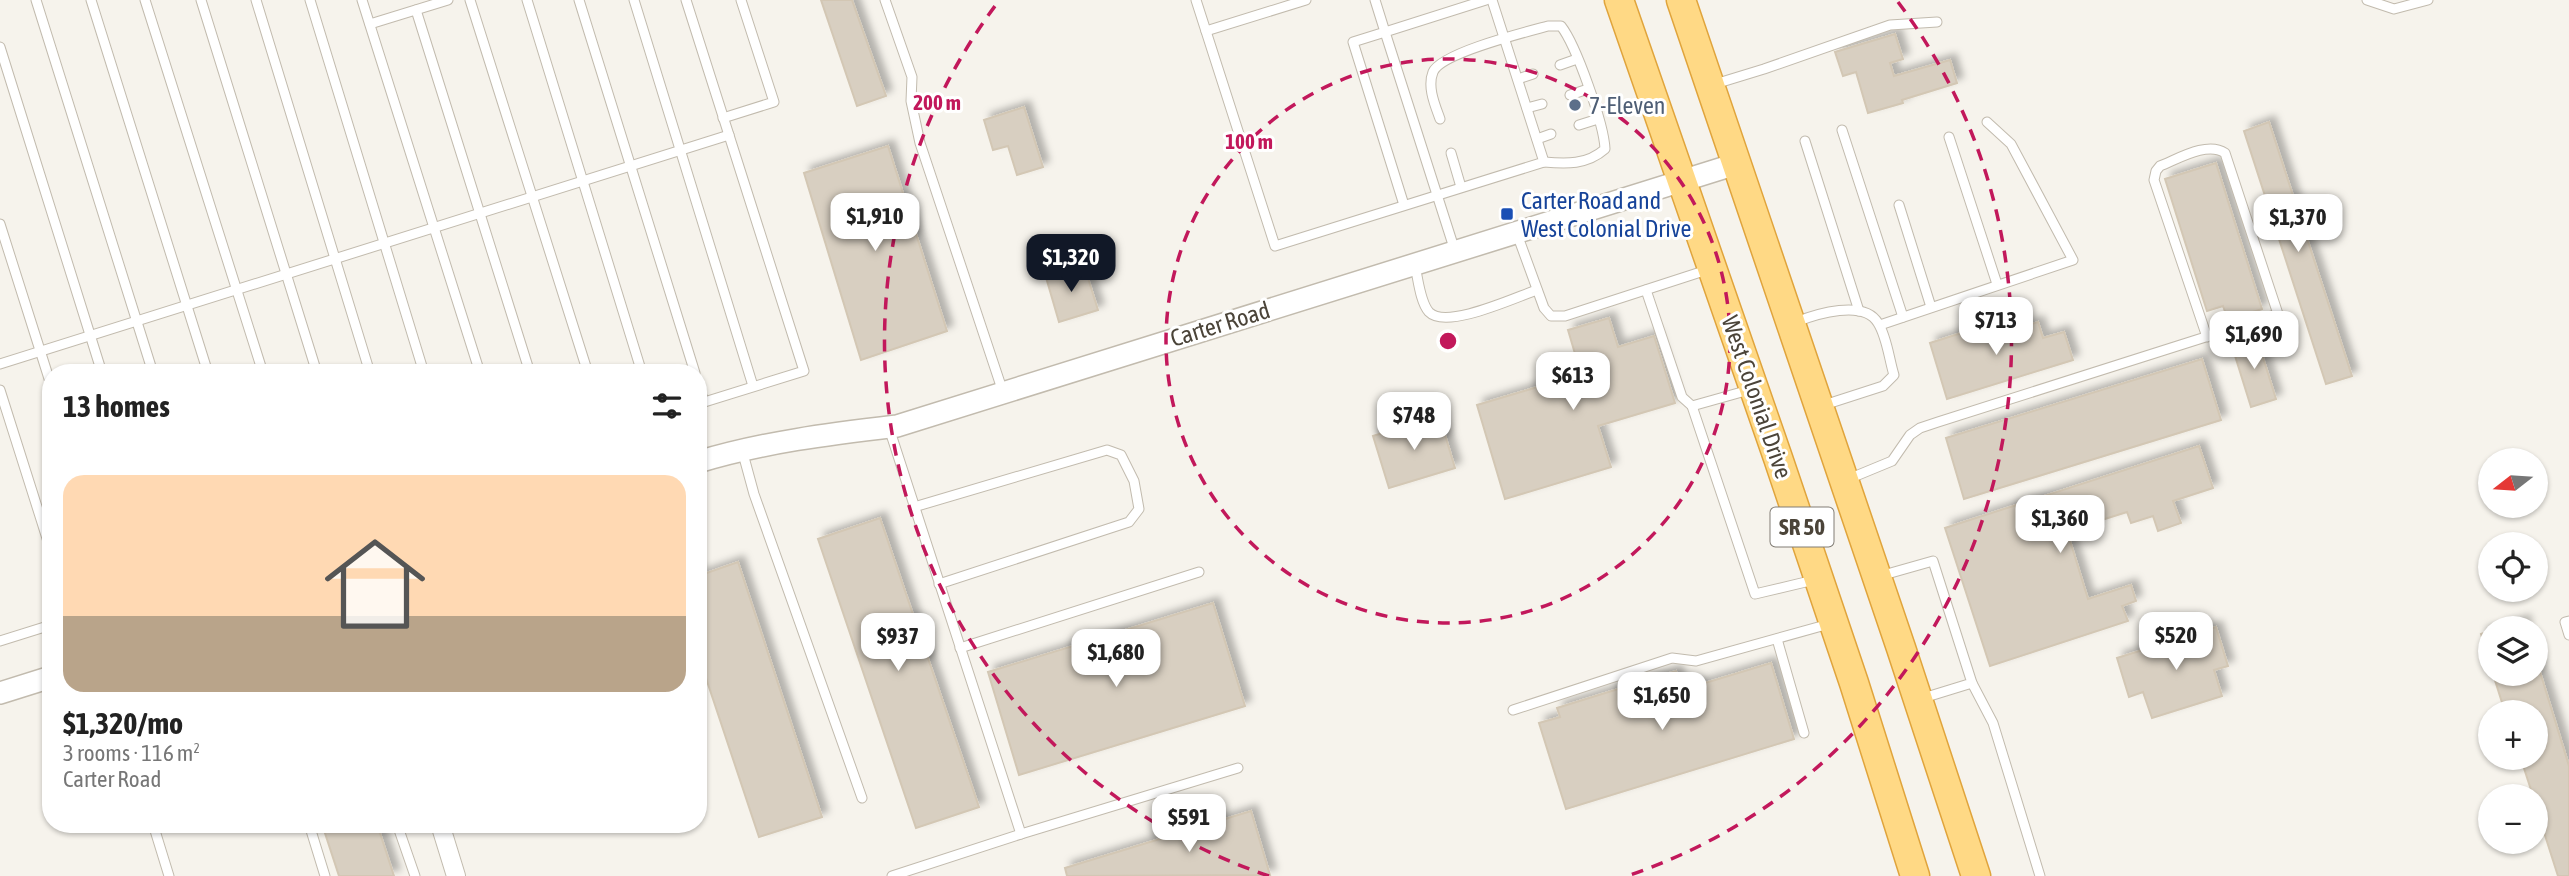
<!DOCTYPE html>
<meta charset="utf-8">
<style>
body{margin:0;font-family:"Asap Condensed",sans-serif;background:#f2f2f2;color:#222;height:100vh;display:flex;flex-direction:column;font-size:26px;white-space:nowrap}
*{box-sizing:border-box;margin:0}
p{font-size:23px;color:#767676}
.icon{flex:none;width:38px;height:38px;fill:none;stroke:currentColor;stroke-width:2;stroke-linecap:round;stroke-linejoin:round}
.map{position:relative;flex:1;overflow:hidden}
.panel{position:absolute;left:42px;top:364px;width:665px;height:469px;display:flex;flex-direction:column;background:#fff;border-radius:28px;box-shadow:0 2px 5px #0004}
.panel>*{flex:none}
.needle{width:46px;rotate:253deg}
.fabs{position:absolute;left:2478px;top:448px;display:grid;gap:14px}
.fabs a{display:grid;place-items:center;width:70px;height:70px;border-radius:50%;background:#fff;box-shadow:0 2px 5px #0004;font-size:35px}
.price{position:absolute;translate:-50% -60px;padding:0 16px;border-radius:14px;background:#fff;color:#222;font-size:23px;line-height:46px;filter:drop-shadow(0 2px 4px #0008)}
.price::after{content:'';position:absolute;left:50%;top:42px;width:21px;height:16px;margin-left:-10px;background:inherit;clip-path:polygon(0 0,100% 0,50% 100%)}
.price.current{background:#111827;color:#fff}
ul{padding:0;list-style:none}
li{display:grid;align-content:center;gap:14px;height:371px;padding:0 21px}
li span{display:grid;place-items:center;height:217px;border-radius:21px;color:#555}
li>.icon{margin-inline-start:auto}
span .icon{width:126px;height:126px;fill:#fffc;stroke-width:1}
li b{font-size:30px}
h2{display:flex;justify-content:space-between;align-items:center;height:84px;padding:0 21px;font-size:30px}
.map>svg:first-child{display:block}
</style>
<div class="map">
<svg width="2569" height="876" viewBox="0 0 2569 876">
<defs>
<filter id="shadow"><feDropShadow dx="6" dy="-6" stdDeviation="3.5" flood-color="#0004"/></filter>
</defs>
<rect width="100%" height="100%" fill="#f6f3ec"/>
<!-- building -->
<g fill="#d8cfc1" stroke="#d3c7b4" stroke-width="2" filter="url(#shadow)">
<path d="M821,0H852L886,96L857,106Z"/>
<path d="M1895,34L1903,59L1890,63L1894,76L1950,60L1957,83L1902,100L1903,103L1868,113L1856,72L1843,76L1835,52Z"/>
<path d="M1024,107L1043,167L1017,175L1008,146L993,150L984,120Z"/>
<path d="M2269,122L2352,376L2326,384L2244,131Z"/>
<path d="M888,146L947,331L861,360L804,173Z"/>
<path d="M2216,163L2262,309L2228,320L2223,306L2207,311L2165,179Z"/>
<path d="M1073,265L1077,278L1087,275L1098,310L1059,322L1045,274Z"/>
<path d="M1609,318L1618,347L1654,336L1675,403L1598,426L1611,467L1505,499L1477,405L1581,374L1568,330Z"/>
<path d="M2038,322L2043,338L2064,332L2073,360L1947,399L1930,343L1980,327L1984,339Z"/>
<path d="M2256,335L2276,399L2251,407L2231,343Z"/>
<path d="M2202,359L2221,420L1964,499L1946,438Z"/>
<path d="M1439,415L1455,468L1389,488L1373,436Z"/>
<path d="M2199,446L2213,488L2173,501L2181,523L2158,531L2153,516L2131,523L2127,512L2067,531L2088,599L2131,585L2136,601L2122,606L2128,621L1990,666L1945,528Z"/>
<path d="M880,518L979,807L916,828L818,539Z"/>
<path d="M738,562L822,817L759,837L698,654V576Z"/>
<path d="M1213,603L1245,706L1019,775L988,672Z"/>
<path d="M2524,621L2526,628H2499Z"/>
<path d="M2216,627L2228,666L2214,670L2222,696L2152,718L2143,692L2129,697L2117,658Z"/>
<path d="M2490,631V665L2481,634Z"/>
<path d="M2536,659L2569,766V876H2558L2536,807V796H2533L2521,759L2512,761L2511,758H2536V712H2505L2493,674H2536Z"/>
<path d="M1771,663L1794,739L1566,809L1539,723L1560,717L1557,708L1676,671L1682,690Z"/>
<path d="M1251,811L1270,875L1067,876L1065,868Z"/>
<path d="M322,824H377L394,876H339Z"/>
</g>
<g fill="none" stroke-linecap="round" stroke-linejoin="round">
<defs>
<g id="service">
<path d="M36,0L153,373"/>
<path d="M91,0L208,373"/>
<path d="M145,0L263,373"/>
<path d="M201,0L317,373"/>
<path d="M256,0L370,373"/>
<path d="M310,0L424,373"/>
<path d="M362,0L480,373"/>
<path d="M470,0L588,373"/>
<path d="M527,0L642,373"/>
<path d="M579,0L695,373"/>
<path d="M634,0L753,386"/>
<path d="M686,0L804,371L698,404"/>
<path d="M885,0L912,77L911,101L920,143L1003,392"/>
<path d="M1196,0L1275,246L1544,162L1492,0"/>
<path d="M1375,0L1385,32L1353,42L1404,205"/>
<path d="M2367,0L2394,9L2428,0"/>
<path d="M416,10L530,373"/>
<path d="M370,24L448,0"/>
<path d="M1206,31L1306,0"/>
<path d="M0,47L102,373"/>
<path d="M1560,65L1577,59"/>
<path d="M1518,79L1533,74"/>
<path d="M1715,84L1764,69L1890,25L1937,22"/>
<path d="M1570,95L1588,89"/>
<path d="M1527,108L1542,104"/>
<path d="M723,118L774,102L741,0"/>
<path d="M1440,119C1435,105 1427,87 1433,72C1441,53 1526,32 1548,26H1561C1576,45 1604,124 1605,149C1587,165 1566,164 1544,162"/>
<path d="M1579,125L1598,119"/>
<path d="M1842,130L1903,317"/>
<path d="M1949,137L1997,284"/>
<path d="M1537,139L1551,134"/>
<path d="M1805,141L1859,311"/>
<path d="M1451,153L1461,187"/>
<path d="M1899,205L1931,307"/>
<path d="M0,224L51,385"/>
<path d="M1517,234L1544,308L1551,316H1565L1710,269"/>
<path d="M1455,251L1385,32L1486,0"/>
<path d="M1415,266C1418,278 1420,302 1429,312C1446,330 1516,297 1537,290"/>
<path d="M1646,290L1682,397L1692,406L1749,390"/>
<path d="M1796,322C1816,314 1864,299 1878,323C1887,337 1889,359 1894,375L1883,386L1821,406"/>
<path d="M1880,325L2073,260L2011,144L1987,122"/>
<path d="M0,364L729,135"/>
<path d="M698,384L704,402"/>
<path d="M0,390L51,551"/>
<path d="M1692,406L1755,594L1814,580"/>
<path d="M889,428L1021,834L1238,768"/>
<path d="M742,450L754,494L862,798"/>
<path d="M1846,480L1892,461L1910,435L1920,428L1938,422L2278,314L2225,153C2207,141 2178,159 2160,166L2156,171L2154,180L2207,337"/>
<path d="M914,507L1107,450L1121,455L1134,481L1139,509L1129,522L939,584"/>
<path d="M1880,576L1933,561L1972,683L1920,699"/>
<path d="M2569,621L2565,622L2569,635"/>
<path d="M1777,639L1804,733"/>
<path d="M0,641L51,625"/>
<path d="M960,648L1199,572"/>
<path d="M1972,683L1993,723L2040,876"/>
<path d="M1513,710L1672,658L1696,661L1829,624"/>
<path d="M153,824L169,876"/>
<path d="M309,824L325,876"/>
<path d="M397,824L415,876"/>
<path d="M892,876L1021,834"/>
</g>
<path id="minor" d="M440,824L456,876"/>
<g id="tertiary">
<path d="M698,462C764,442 830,434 897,426L1736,164"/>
<path d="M0,693L51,677"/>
</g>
<g id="trunk">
<path d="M1619,0L1778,458L1854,683L1915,876"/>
<path d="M1681,0L1901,648L1976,876"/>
</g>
</defs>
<!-- service casing -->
<use href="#service" stroke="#c2bbae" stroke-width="11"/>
<!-- minor casing -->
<use href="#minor" stroke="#c2bbae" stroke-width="20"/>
<!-- tertiary casing -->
<use href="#tertiary" stroke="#c2bbae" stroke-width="24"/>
<!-- trunk casing -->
<use href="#trunk" stroke="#e0a43c" stroke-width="31"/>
<!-- service -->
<use href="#service" stroke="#fff" stroke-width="9"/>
<!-- minor -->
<use href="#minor" stroke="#fff" stroke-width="18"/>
<!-- tertiary -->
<use href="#tertiary" stroke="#fff" stroke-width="21"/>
<!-- trunk -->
<use href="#trunk" stroke="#ffd985" stroke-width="28"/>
</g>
<!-- distance rings -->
<g fill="none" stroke="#c2185b" stroke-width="3.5" stroke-dasharray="12 9">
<circle cx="1448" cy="341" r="282"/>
<path d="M1269 876A564 564 0 0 1 998 2M1898 2A564 564 0 0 1 1627 876"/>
</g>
<!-- markers -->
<circle fill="#5c6f8a" stroke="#fff" stroke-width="2.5" cx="1575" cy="105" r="7"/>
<rect fill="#1a4fb4" stroke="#fff" stroke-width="2.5" x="1500" y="207" width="14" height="14" rx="3.5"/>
<g text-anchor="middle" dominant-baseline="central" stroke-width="6" stroke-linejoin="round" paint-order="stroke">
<!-- shield labels -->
<rect fill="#fff" stroke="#817c74" stroke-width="2" x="1770.5" y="507.5" width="63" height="39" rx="5"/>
<g font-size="23" font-weight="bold" fill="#4b4439">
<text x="1802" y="527">SR 50</text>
</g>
<!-- service labels -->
<g font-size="24" fill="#4e5e75" stroke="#fff" text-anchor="start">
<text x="1589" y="105">7-Eleven</text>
</g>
<!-- transit labels -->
<g font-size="24" fill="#164399" stroke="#fff" text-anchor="start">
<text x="1521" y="200">Carter Road and<tspan x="1521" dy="28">West Colonial Drive</tspan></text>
</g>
<!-- street labels -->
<g font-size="24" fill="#4b4439" stroke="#fff">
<text transform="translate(1220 324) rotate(-17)">Carter Road</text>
<text transform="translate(1757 397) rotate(71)">West Colonial Drive</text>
</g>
</g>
<circle cx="1448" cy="341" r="10" fill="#c2185b" stroke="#fff" stroke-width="3.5"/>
<g font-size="21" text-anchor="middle" font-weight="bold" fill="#c2185b" stroke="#fff" stroke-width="6" stroke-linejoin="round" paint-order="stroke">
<text x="937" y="110">200 m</text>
<text x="1249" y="149">100 m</text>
</g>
</svg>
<div class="fabs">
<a><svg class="needle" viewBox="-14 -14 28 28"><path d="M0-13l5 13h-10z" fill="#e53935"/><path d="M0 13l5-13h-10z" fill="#767676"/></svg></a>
<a><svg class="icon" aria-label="locate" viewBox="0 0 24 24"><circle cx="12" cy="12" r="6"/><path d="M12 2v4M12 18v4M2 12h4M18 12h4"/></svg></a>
<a><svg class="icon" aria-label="layers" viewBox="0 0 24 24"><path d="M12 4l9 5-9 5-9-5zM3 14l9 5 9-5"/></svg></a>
<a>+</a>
<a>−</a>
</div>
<b class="price" style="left:875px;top:253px">$1,910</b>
<b class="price" style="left:2298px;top:254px">$1,370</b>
<b class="price current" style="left:1071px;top:294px">$1,320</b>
<b class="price" style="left:1996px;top:357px">$713</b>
<b class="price" style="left:2254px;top:371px">$1,690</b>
<b class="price" style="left:1573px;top:412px">$613</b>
<b class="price" style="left:1414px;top:452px">$748</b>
<b class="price" style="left:2060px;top:555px">$1,360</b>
<b class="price" style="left:2176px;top:672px">$520</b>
<b class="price" style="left:898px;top:673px">$937</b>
<b class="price" style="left:1116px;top:689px">$1,680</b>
<b class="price" style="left:1662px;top:732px">$1,650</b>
<b class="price" style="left:1189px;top:854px">$591</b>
<section class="panel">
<h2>13 homes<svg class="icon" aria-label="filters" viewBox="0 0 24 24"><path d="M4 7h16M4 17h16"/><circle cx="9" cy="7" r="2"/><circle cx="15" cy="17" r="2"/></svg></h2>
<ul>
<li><span style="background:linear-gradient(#ffd9b3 65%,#b9a48a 0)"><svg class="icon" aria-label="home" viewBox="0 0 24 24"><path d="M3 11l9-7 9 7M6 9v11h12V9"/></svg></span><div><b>$1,320/mo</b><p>3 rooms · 116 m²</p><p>Carter Road</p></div></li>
</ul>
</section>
</div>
